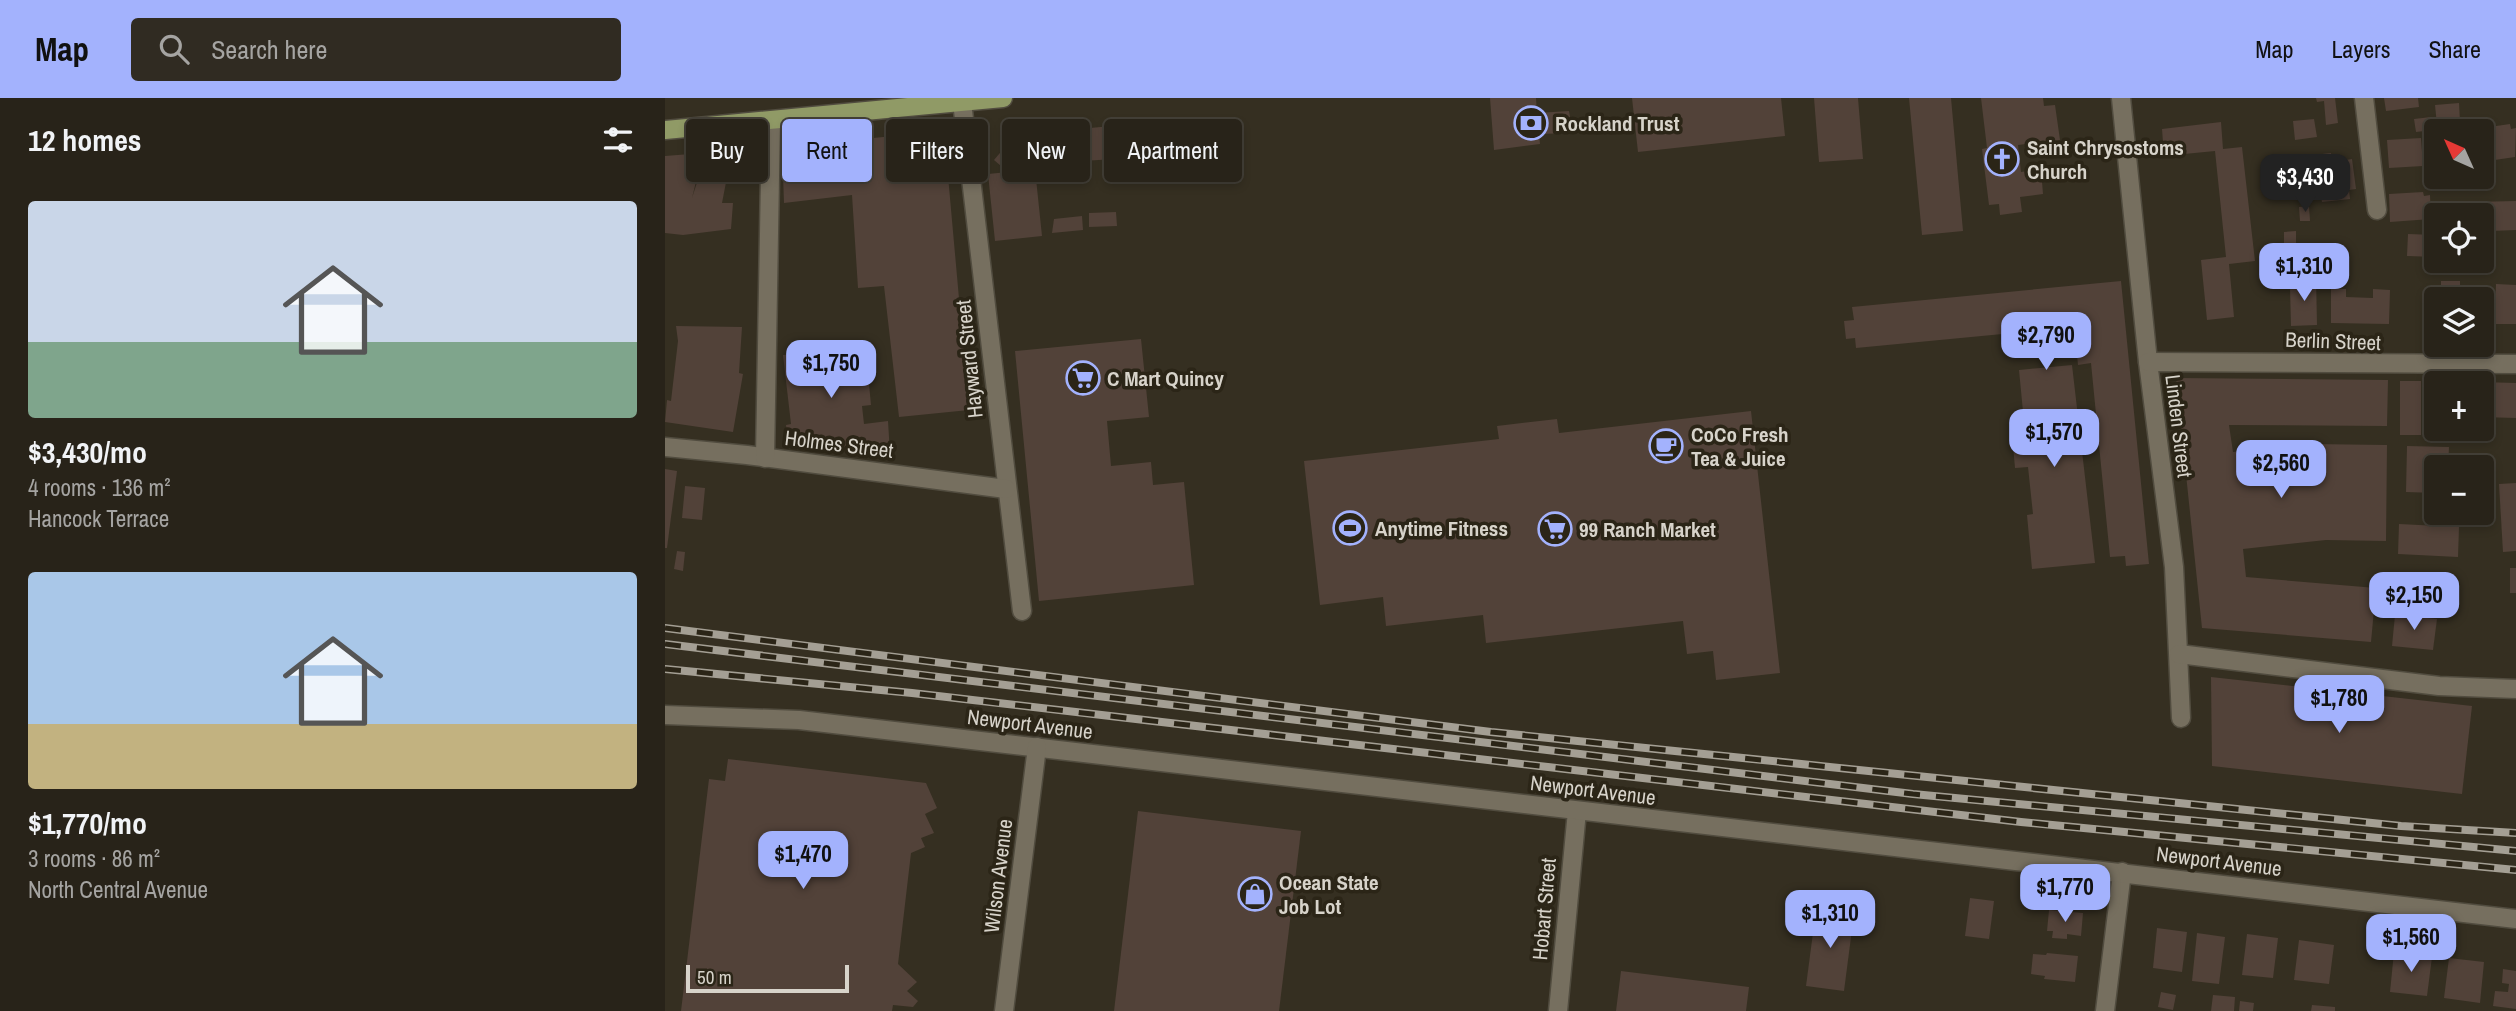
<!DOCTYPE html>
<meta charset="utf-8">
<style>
body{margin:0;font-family:"Archivo Narrow",sans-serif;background:#302b22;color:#f1f3f6;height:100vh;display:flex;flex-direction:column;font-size:26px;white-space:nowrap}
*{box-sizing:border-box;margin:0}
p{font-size:23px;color:#a5a4a2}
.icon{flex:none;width:38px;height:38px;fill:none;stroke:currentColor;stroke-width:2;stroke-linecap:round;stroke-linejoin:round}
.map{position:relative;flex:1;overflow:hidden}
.details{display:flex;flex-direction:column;background:#282319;width:665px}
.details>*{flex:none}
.banner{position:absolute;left:21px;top:21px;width:665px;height:63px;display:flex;gap:14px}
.needle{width:46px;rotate:315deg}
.tools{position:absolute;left:1759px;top:21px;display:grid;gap:14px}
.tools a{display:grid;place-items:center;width:70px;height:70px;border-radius:7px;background:#282319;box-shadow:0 4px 10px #0003,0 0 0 2px #444038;font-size:35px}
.scale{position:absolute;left:21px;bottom:18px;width:163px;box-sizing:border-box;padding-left:7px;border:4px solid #d7d3ca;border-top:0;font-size:19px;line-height:24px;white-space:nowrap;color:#d7d3ca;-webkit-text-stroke:5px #2b2517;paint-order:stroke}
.price{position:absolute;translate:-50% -60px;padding:0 16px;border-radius:14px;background:#a3b2fd;color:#111;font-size:23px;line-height:46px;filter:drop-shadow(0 2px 4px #0008)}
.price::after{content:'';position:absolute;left:50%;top:42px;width:21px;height:16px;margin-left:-10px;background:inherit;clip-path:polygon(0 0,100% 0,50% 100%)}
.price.active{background:#222;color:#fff}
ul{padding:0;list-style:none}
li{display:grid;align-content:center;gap:14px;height:371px;padding:0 28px}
li span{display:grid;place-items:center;height:217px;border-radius:7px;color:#555}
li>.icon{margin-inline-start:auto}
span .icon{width:126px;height:126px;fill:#fffc;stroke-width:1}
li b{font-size:30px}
h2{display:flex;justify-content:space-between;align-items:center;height:84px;padding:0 28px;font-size:30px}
.chip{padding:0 24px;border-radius:7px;background:#282319;box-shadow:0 4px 10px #0003,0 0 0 2px #444038;font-size:24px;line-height:63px}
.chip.active{background:#a3b2fd;color:#111}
header{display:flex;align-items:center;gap:42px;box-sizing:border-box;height:98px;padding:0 35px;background:#a3b2fd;color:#111}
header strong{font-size:33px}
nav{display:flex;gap:38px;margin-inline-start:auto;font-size:24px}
.search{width:490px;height:63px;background:#302b22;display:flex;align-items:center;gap:18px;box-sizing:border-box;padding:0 24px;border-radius:7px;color:#a5a4a2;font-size:26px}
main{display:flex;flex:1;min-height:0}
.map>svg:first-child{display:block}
</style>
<header>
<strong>Map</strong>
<div class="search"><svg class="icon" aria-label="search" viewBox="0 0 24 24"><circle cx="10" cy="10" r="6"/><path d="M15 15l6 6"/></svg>Search here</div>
<nav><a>Map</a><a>Layers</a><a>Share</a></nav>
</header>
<main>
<section class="details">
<h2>12 homes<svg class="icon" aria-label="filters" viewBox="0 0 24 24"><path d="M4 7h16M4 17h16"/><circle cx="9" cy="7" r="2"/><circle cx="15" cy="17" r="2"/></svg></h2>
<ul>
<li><span style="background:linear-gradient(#c9d6e8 65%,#7fa58c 0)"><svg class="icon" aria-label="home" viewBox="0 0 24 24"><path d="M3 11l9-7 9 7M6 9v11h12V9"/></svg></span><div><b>$3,430/mo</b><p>4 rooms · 136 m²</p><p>Hancock Terrace</p></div></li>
<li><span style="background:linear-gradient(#a9c7e8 70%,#c2b280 0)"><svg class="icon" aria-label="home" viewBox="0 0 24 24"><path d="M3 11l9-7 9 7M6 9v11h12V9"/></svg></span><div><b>$1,770/mo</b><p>3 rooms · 86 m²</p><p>North Central Avenue</p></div></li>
</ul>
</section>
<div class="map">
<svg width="1851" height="913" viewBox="0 0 1851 913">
<rect width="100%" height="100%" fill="#352f21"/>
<!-- building -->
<g fill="#524239">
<path d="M825,0H871L872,15L904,13L908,35L874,36L875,46L829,52Z"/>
<path d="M967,0H1116L1120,38L973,54Z"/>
<path d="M1149,0H1193L1198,61L1154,64Z"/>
<path d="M1244,0H1286L1298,133L1257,137Z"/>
<path d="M1316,0H1378L1379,8L1390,7L1395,42L1353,47L1356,74L1376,71L1378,96L1355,99L1357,114L1335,117L1334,106L1324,107L1317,51L1322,50Z"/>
<path d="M1651,0H1670L1673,25L1661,27L1659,3L1652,4Z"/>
<path d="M1719,0H1753L1754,9L1721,13Z"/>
<path d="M1794,5L1795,24L1772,27L1770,7Z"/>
<path d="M1766,19L1768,32L1751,34L1749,21Z"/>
<path d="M1649,21L1652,39L1630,42L1628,23Z"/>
<path d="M405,22L410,75L381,78L376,26Z"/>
<path d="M492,24L495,53L466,57L463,27Z"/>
<path d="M1556,24L1558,51L1577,49L1590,163L1564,166L1569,219L1542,222L1536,162L1561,159L1550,53L1499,58L1497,31Z"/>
<path d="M1845,26L1846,31L1851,30L1850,59L1816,64V33L1804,32Z"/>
<path d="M447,28L450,61L417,63L414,31Z"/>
<path d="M355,31L368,42H373L375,71H370L377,138L330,143L323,76L343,74L329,62Z"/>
<path d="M279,33L304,312L234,319L219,188L193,190L187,97L119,105L117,49Z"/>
<path d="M1756,40L1758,68L1724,70L1722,42Z"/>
<path d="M38,55L27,100L36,72L63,74L57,105H68L66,131L18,137L0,135V58Z"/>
<path d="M1666,55L1667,64L1687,61L1691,91L1684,92L1685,101L1657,104L1648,57Z"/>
<path d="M1775,79H1796V83L1776,85Z"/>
<path d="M1758,94L1759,98L1765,97L1766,121L1725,124L1724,96Z"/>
<path d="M1851,103V132L1826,133V139H1816V117H1808V104Z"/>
<path d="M1644,108L1645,123H1635L1634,109Z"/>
<path d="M451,114L452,128L424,129V115Z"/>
<path d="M417,118L418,132L387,135L389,121Z"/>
<path d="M1631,133V153H1619V134Z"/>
<path d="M1743,136L1771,137V159L1742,158Z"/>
<path d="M1636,178H1651L1652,227L1626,228L1625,189H1636Z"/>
<path d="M1456,183L1484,466L1461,468L1460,458L1445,459L1426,265L1413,267L1411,247L1424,245L1422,228L1191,250L1190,240L1181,241L1179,223L1189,222L1187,209Z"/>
<path d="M1776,183H1795V195H1806V201H1776Z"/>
<path d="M1831,186L1851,187V226H1830Z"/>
<path d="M1666,191H1681V199L1708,200V191L1725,192L1724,226L1666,225Z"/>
<path d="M11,228L77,229L74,275L78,276L68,334L0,324L2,302L6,303L13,243Z"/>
<path d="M476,241L484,319L442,323L446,368L486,364L488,387L519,384L529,487L374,503L350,253Z"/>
<path d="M166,243L167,252L192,249V265H202L206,307L197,308L199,326L223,323L225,356L123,344L121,327L126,326L118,257L140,255V244Z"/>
<path d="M1407,267L1430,465L1367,471L1362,417L1368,416L1363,369L1350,370L1346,325L1359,324L1354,272Z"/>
<path d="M1511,280L1723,282L1722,328L1564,327L1568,354L1645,346L1722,347L1721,443L1661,442L1578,451L1581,479L1711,490L1706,544L1537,530Z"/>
<rect x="1735" y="283" width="21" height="54"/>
<path d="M1816,284L1851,285V320L1816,319Z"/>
<path d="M1086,313L1115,575L1051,582L1048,553L1022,556L1018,523L821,545L818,517L721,528L718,499L655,507L639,363L834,341L832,328L892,321L894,335Z"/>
<path d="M1742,348L1784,349L1783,369H1771V395L1741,394Z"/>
<path d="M0,371L12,373L2,450H0Z"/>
<path d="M1851,385V453L1838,454L1834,386Z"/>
<path d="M20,388L40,390L37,422L17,420Z"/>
<path d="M1734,426L1794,429L1793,459L1733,456Z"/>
<path d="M12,453L20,454L18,473L9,471Z"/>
<rect x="1845" y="470" width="6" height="25"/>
<path d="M1730,517L1772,521L1768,552L1727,548Z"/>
<path d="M1546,579L1807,608L1797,696L1547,668Z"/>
<path d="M63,661L261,685L272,710L260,716L269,735L256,740L260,749L246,755L233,866L252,884L242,893L253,903L248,909L228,907L227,913H16L44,681L60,683Z"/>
<path d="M473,713L636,733L614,913H449Z"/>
<path d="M1305,800L1329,803L1324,841L1300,838Z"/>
<path d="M1151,812L1189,816L1179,893L1141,888Z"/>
<path d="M1384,812L1418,815L1416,838L1402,836V841L1387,840L1388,833H1382Z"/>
<path d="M1492,830L1522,834L1517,874L1488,870Z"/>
<path d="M1532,835L1560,839L1554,886L1527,883Z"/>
<path d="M1582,836L1613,840L1608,880L1577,877Z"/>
<path d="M1634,842L1669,847L1664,886L1629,882Z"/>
<path d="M1729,854L1767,859L1762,898L1725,894Z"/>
<path d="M1382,855L1413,858L1410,884L1379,881L1380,878L1366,876L1368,856L1381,857Z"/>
<path d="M1784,860L1819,864L1815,905L1779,900Z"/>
<path d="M1838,871L1851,873V911L1828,908L1830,893L1843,894L1844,886L1837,885Z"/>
<path d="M956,873L1084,889L1081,913H951Z"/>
<path d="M1496,894L1511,897L1508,912L1493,909Z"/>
<path d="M1548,897L1570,899L1569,913H1546Z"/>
<path d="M1575,903L1589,905L1588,913H1574Z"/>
<path d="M1647,907L1670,909V913H1646Z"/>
</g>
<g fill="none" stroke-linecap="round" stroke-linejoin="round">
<defs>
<g id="street">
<path d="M1456,0L1483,264L1509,469L1516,620"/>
<path d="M1699,0L1712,112"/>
<path d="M297,4L357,513"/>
<path d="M1483,264L1851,266"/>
<path d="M0,349L82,357L341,391"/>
<path d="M100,360L106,23"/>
<path d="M1514,556L1774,588L1851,591"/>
<path d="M893,913L912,713"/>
<path d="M1440,913L1457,774"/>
</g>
<g id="secondary">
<path d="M0,617L134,622L1851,821"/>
<path d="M339,913L372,649"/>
</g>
<path id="primary" d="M0,32L338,0"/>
</defs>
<!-- street casing -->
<use href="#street" stroke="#514c3f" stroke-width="21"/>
<!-- secondary casing -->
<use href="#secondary" stroke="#514c3f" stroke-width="21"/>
<!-- primary casing -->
<use href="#primary" stroke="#514c3f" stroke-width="21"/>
<!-- street -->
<use href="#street" stroke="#766f5f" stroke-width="18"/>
<!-- secondary -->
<use href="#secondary" stroke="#766f5f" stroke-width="18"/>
<!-- primary -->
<use href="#primary" stroke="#909a66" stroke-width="18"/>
<defs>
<g id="rail">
<path d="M0,530L826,634L1736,728L1851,735"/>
<path d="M0,546L1248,696L1851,753"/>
<path d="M0,571L247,595L1356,724L1851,772"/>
</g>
</defs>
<!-- rail casing -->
<use href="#rail" stroke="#a49f94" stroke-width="8"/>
<!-- rail -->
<use href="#rail" stroke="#2b2517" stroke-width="5" stroke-dasharray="16" stroke-linecap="butt"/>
</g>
<!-- icons -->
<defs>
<symbol id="bank-ring" viewBox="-11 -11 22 22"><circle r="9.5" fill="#2b2517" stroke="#a3b2fd" stroke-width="1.5"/><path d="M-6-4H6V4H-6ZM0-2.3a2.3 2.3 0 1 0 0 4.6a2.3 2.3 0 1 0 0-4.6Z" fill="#a3b2fd"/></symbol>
<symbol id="church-ring" viewBox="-11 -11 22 22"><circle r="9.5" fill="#2b2517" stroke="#a3b2fd" stroke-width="1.5"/><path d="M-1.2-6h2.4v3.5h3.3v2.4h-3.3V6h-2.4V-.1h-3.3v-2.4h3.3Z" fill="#a3b2fd"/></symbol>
<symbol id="supermarket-ring" viewBox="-11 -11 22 22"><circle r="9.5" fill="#2b2517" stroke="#a3b2fd" stroke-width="1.5"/><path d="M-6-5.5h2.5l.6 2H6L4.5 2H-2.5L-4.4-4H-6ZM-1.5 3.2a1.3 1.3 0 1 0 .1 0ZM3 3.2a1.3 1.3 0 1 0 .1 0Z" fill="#a3b2fd"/></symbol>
<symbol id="cafe-ring" viewBox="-11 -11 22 22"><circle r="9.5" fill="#2b2517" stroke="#a3b2fd" stroke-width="1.5"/><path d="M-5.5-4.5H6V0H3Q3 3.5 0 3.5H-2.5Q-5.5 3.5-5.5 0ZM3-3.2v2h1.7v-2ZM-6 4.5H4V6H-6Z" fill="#a3b2fd"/></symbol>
<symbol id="stadium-ring" viewBox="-11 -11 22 22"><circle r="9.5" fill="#2b2517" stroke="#a3b2fd" stroke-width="1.5"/><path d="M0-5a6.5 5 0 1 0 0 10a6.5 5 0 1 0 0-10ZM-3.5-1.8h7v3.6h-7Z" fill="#a3b2fd"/></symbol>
<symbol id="shop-ring" viewBox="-11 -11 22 22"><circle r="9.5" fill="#2b2517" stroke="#a3b2fd" stroke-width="1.5"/><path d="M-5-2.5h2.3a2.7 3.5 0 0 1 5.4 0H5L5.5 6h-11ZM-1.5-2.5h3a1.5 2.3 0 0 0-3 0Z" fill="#a3b2fd"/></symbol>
</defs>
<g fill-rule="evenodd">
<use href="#bank-ring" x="847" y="6" width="38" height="38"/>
<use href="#church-ring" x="1318" y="42" width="38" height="38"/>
<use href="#supermarket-ring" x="399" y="261" width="38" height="38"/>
<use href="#cafe-ring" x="982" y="329" width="38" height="38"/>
<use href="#stadium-ring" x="666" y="411" width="38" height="38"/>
<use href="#supermarket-ring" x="871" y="412" width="38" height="38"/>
<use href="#shop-ring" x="571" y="777" width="38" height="38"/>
</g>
<g text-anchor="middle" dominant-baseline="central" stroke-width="7" stroke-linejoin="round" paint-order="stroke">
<!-- poi labels -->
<g font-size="21" font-weight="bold" fill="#d7d3ca" stroke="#2b2517" text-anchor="start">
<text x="890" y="25">Rockland Trust</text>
<text x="1362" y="49">Saint Chrysostoms<tspan x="1362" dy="24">Church</tspan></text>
<text x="442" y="280">C Mart Quincy</text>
<text x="1026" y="336">CoCo Fresh<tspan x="1026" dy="24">Tea &amp; Juice</tspan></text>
<text x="710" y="430">Anytime Fitness</text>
<text x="914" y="431">99 Ranch Market</text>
<text x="614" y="784">Ocean State<tspan x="614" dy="24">Job Lot</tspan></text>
</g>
<!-- street labels -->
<g font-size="21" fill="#d7d3ca" stroke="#2b2517">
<text transform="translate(1668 243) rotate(2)">Berlin Street</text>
<text transform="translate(304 261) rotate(-96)">Hayward Street</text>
<text transform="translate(1514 328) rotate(83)">Linden Street</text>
<text transform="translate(174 346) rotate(7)">Holmes Street</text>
<text transform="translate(365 626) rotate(7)">Newport Avenue</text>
<text transform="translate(928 692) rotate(7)">Newport Avenue</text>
<text transform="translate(1554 763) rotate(7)">Newport Avenue</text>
<text transform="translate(333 778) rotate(-83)">Wilson Avenue</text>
<text transform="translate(879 811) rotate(-85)">Hobart Street</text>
</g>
</g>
</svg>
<div class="tools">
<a><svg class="needle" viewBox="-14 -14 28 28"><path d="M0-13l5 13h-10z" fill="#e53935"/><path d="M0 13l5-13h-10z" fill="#a5a4a2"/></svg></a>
<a><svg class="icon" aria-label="locate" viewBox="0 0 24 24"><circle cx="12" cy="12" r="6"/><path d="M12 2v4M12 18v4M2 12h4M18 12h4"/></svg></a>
<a><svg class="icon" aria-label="layers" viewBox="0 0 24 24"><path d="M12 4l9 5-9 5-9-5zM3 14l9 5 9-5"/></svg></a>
<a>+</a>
<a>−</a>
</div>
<div class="scale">50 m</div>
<b class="price active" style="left:1640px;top:116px">$3,430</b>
<b class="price" style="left:1639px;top:205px">$1,310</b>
<b class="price" style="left:1381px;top:274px">$2,790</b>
<b class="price" style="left:166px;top:302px">$1,750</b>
<b class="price" style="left:1389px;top:371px">$1,570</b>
<b class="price" style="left:1616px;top:402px">$2,560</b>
<b class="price" style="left:1749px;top:534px">$2,150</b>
<b class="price" style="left:1674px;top:637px">$1,780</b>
<b class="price" style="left:138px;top:793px">$1,470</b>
<b class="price" style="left:1400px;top:826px">$1,770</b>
<b class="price" style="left:1165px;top:852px">$1,310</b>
<b class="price" style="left:1746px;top:876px">$1,560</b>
<div class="banner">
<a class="chip">Buy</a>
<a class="chip active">Rent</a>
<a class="chip">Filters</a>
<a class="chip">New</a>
<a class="chip">Apartment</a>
</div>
</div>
</main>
